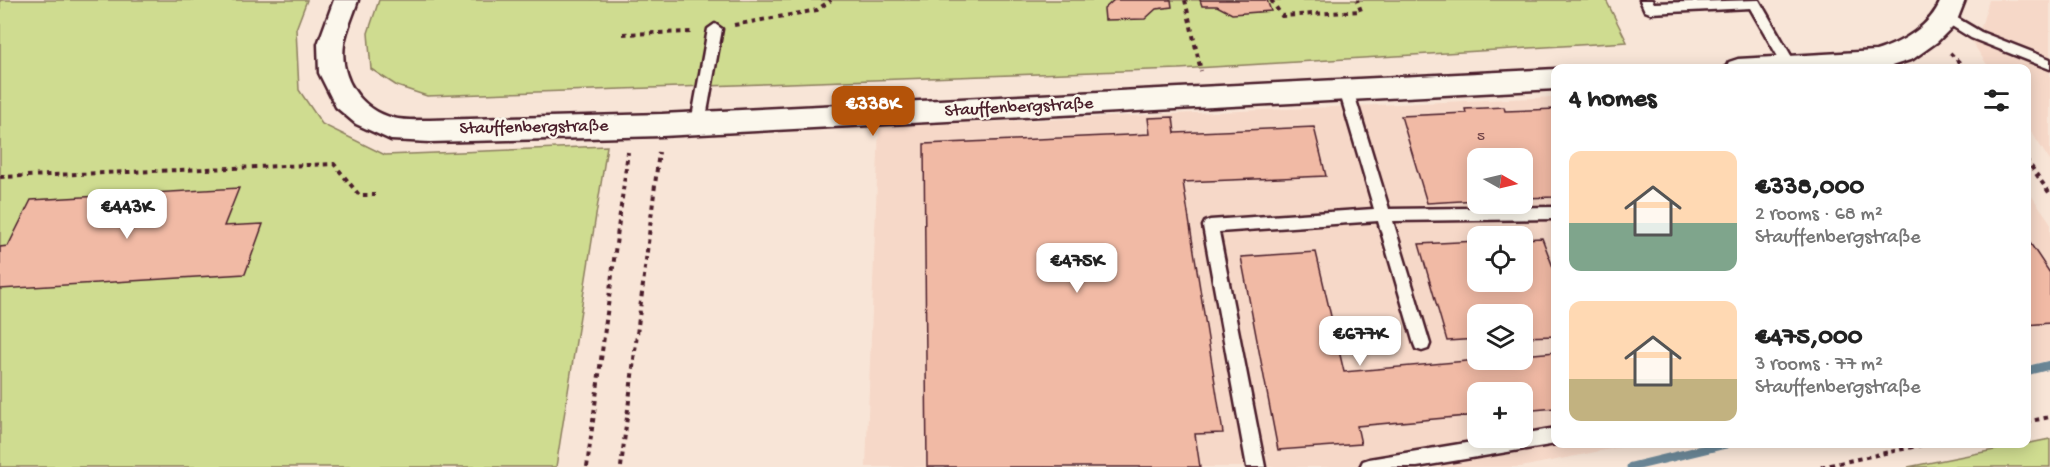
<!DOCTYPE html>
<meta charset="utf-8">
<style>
body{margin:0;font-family:"Gochi Hand",sans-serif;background:#f2f2f2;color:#222;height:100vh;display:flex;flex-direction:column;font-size:22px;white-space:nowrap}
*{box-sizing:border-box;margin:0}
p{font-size:20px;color:#767676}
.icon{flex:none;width:33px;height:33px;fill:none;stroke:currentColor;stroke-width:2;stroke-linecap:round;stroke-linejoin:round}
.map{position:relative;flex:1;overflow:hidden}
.drawer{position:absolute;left:1551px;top:64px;width:480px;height:384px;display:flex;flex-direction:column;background:#fff;border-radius:12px;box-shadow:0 3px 15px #0003}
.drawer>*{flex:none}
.needle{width:39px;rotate:98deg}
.buttons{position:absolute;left:1467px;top:148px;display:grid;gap:12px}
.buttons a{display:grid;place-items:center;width:66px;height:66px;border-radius:12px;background:#fff;box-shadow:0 3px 15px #0003;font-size:30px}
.price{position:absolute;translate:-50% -51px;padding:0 14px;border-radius:12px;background:#fff;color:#222;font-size:20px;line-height:39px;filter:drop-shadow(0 2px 3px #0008)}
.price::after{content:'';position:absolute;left:50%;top:36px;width:18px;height:14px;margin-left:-9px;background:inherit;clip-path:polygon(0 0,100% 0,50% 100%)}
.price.on{background:#b45309;color:#fff}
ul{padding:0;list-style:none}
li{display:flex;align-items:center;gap:18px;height:150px;padding:0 18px}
li span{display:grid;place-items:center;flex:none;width:168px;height:120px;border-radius:12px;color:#555}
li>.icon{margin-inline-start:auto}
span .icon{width:72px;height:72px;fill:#fffc;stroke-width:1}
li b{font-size:26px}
h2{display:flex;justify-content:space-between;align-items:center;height:72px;padding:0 18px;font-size:26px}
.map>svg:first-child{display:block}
</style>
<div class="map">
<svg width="2050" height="467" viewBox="0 0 2050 467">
<rect width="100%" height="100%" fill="#f8e5d7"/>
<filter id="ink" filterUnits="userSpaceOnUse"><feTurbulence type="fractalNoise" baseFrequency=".0167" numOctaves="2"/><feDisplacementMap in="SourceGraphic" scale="12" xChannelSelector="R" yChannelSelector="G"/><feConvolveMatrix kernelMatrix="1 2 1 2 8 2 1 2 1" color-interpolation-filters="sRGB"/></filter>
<g filter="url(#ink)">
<!-- built -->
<g fill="#f6d8c8" fill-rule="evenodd">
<path d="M1989,0H2050V161L2027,125L2026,69H1990L1972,42L1981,27Z"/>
<path d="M1555,97L1556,444H1635L1521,467H866L879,127ZM1478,159H1522V204H1478ZM1478,237H1522V282H1478ZM1478,315H1522V360H1478ZM1478,393H1522V438H1478Z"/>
<path d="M2026,188L2050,222V360L2027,365Z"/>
</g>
<!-- green -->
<g fill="#cfdc90" stroke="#8c7e5e" stroke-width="1.5">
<path d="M0,0H307L296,29L299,90L322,124L385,155L607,146L556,467H0Z"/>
<path d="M379,0H1606L1627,42L1179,69L427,96L397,86L371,69L368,33Z"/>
<path d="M2050,439V467H1908Z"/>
</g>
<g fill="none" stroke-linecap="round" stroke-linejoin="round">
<!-- stream -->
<g stroke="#6a8696" stroke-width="9">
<path d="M2026,371L2050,365"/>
<path d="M1631,467L1726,444"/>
</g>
</g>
<!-- building -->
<g fill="#f1baa5" stroke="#4a1f2b" stroke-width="1.5">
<path d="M1114,0H1171L1172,7L1156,9L1145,19L1105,20L1104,9Z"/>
<path d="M1200,0H1267L1271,11L1232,14L1217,6H1202Z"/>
<path d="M1504,107L1505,111L1556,109V197L1522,198V159H1478V200L1427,203L1401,116L1466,113L1465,109Z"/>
<path d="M1173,117L1175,133L1314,127L1326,176L1183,182L1223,433L1195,434L1200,467H927L924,144L1150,134L1148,118Z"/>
<path d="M239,188L224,226L263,224L245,274L0,289V247L8,246L31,200Z"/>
<path d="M2026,237L2050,273V323L2026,325Z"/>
<path d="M1542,238L1556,275V336L1522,337V315H1478V339L1447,341L1419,244L1478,241V282H1522V239Z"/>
<path d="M1316,252L1344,372L1478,360H1522V355L1556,352V408L1522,411V393H1478V415L1357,426L1361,444L1278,450L1241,257Z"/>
</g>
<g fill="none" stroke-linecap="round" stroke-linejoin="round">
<defs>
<g id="service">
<path d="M1640,0H1652L1654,3L1759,0L1797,66L1795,69H1785L1750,8L1650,13L1645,11Z"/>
<path d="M1947,12L1981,32L2050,59V69L1971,38L1942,20L1940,17Z"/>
<path d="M715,24L722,29L705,123L698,129L691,123L708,29Z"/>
<path d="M1346,85L1353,90L1389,209L1556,207V219L1393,221L1430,344L1428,349L1422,351L1416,349L1414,344L1378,221L1219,232L1265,467H1247L1203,226L1205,222L1210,220L1374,209L1339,90Z"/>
<path d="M1556,428V444L1417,467H1360L1363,461L1369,459L1496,438H1522V434Z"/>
</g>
<g id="minor">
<path d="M334,0H358C354,14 346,30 344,44C339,78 360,109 393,118C404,121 418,120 430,120L662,114L1556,69V89L662,136L430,142L391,140L356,124L336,107L319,73L318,44Z"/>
<path d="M1941,0H1965L1956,23L1937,42L1913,59L1882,69H1725L1729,62L1738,59L1876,51C1902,43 1931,26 1941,0Z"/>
</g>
</defs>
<!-- service casing -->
<use href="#service" stroke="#4a1f2b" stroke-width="5"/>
<!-- minor casing -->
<use href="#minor" stroke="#4a1f2b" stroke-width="5"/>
<!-- path -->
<g stroke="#4a1f2b" stroke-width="4" stroke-dasharray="4.5 4.5" stroke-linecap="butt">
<path d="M1185,0L1201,71"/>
<path d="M1271,0L1282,16L1361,11L1357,0"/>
<path d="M734,25L817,10L831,0"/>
<path d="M623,34L691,32"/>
<path d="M1950,53L1966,69"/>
<path d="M2026,159L2050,194"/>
<path d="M0,177L334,164L359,195H375"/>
<path d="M2026,422L2050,417"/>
<path d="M587,467L628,152"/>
<path d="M621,467L659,152"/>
<path d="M1821,467L1926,444"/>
</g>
<!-- service -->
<use href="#service" fill="#fbf7ec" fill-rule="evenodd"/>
<!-- minor -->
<use href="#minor" fill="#fbf7ec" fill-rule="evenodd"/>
</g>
</g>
<g text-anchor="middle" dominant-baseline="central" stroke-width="5" stroke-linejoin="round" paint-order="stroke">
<!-- number labels -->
<g font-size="15" fill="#74464a">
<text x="1481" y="137">5</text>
</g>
<!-- street labels -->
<g font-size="18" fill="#4a1f2b" stroke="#fbf7ec">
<text transform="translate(1019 108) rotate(-3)">Stauffenbergstraße</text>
<text transform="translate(534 128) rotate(-1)">Stauffenbergstraße</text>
</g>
</g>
</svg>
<div class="buttons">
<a><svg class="needle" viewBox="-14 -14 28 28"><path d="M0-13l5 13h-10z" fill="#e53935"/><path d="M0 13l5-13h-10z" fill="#767676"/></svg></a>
<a><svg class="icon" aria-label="locate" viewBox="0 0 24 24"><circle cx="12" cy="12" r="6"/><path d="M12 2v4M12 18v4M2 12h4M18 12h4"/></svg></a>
<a><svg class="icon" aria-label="layers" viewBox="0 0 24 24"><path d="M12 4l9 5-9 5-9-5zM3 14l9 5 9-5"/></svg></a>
<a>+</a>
</div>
<b class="price on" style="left:873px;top:137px">€338K</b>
<b class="price" style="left:127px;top:240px">€443K</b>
<b class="price" style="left:1077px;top:294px">€475K</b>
<b class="price" style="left:1360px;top:367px">€677K</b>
<section class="drawer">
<h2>4 homes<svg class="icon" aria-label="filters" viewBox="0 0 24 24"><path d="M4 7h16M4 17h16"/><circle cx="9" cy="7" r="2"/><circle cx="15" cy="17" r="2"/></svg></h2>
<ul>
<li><span style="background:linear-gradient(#ffd9b3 60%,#7fa58c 0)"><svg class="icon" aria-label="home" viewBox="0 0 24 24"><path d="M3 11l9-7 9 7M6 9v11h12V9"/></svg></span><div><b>€338,000</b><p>2 rooms · 68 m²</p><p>Stauffenbergstraße</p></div></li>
<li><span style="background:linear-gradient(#ffd9b3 65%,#c2b280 0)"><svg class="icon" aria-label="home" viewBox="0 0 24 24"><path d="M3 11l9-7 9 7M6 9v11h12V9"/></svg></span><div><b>€475,000</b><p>3 rooms · 77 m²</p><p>Stauffenbergstraße</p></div></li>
</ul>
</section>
</div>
